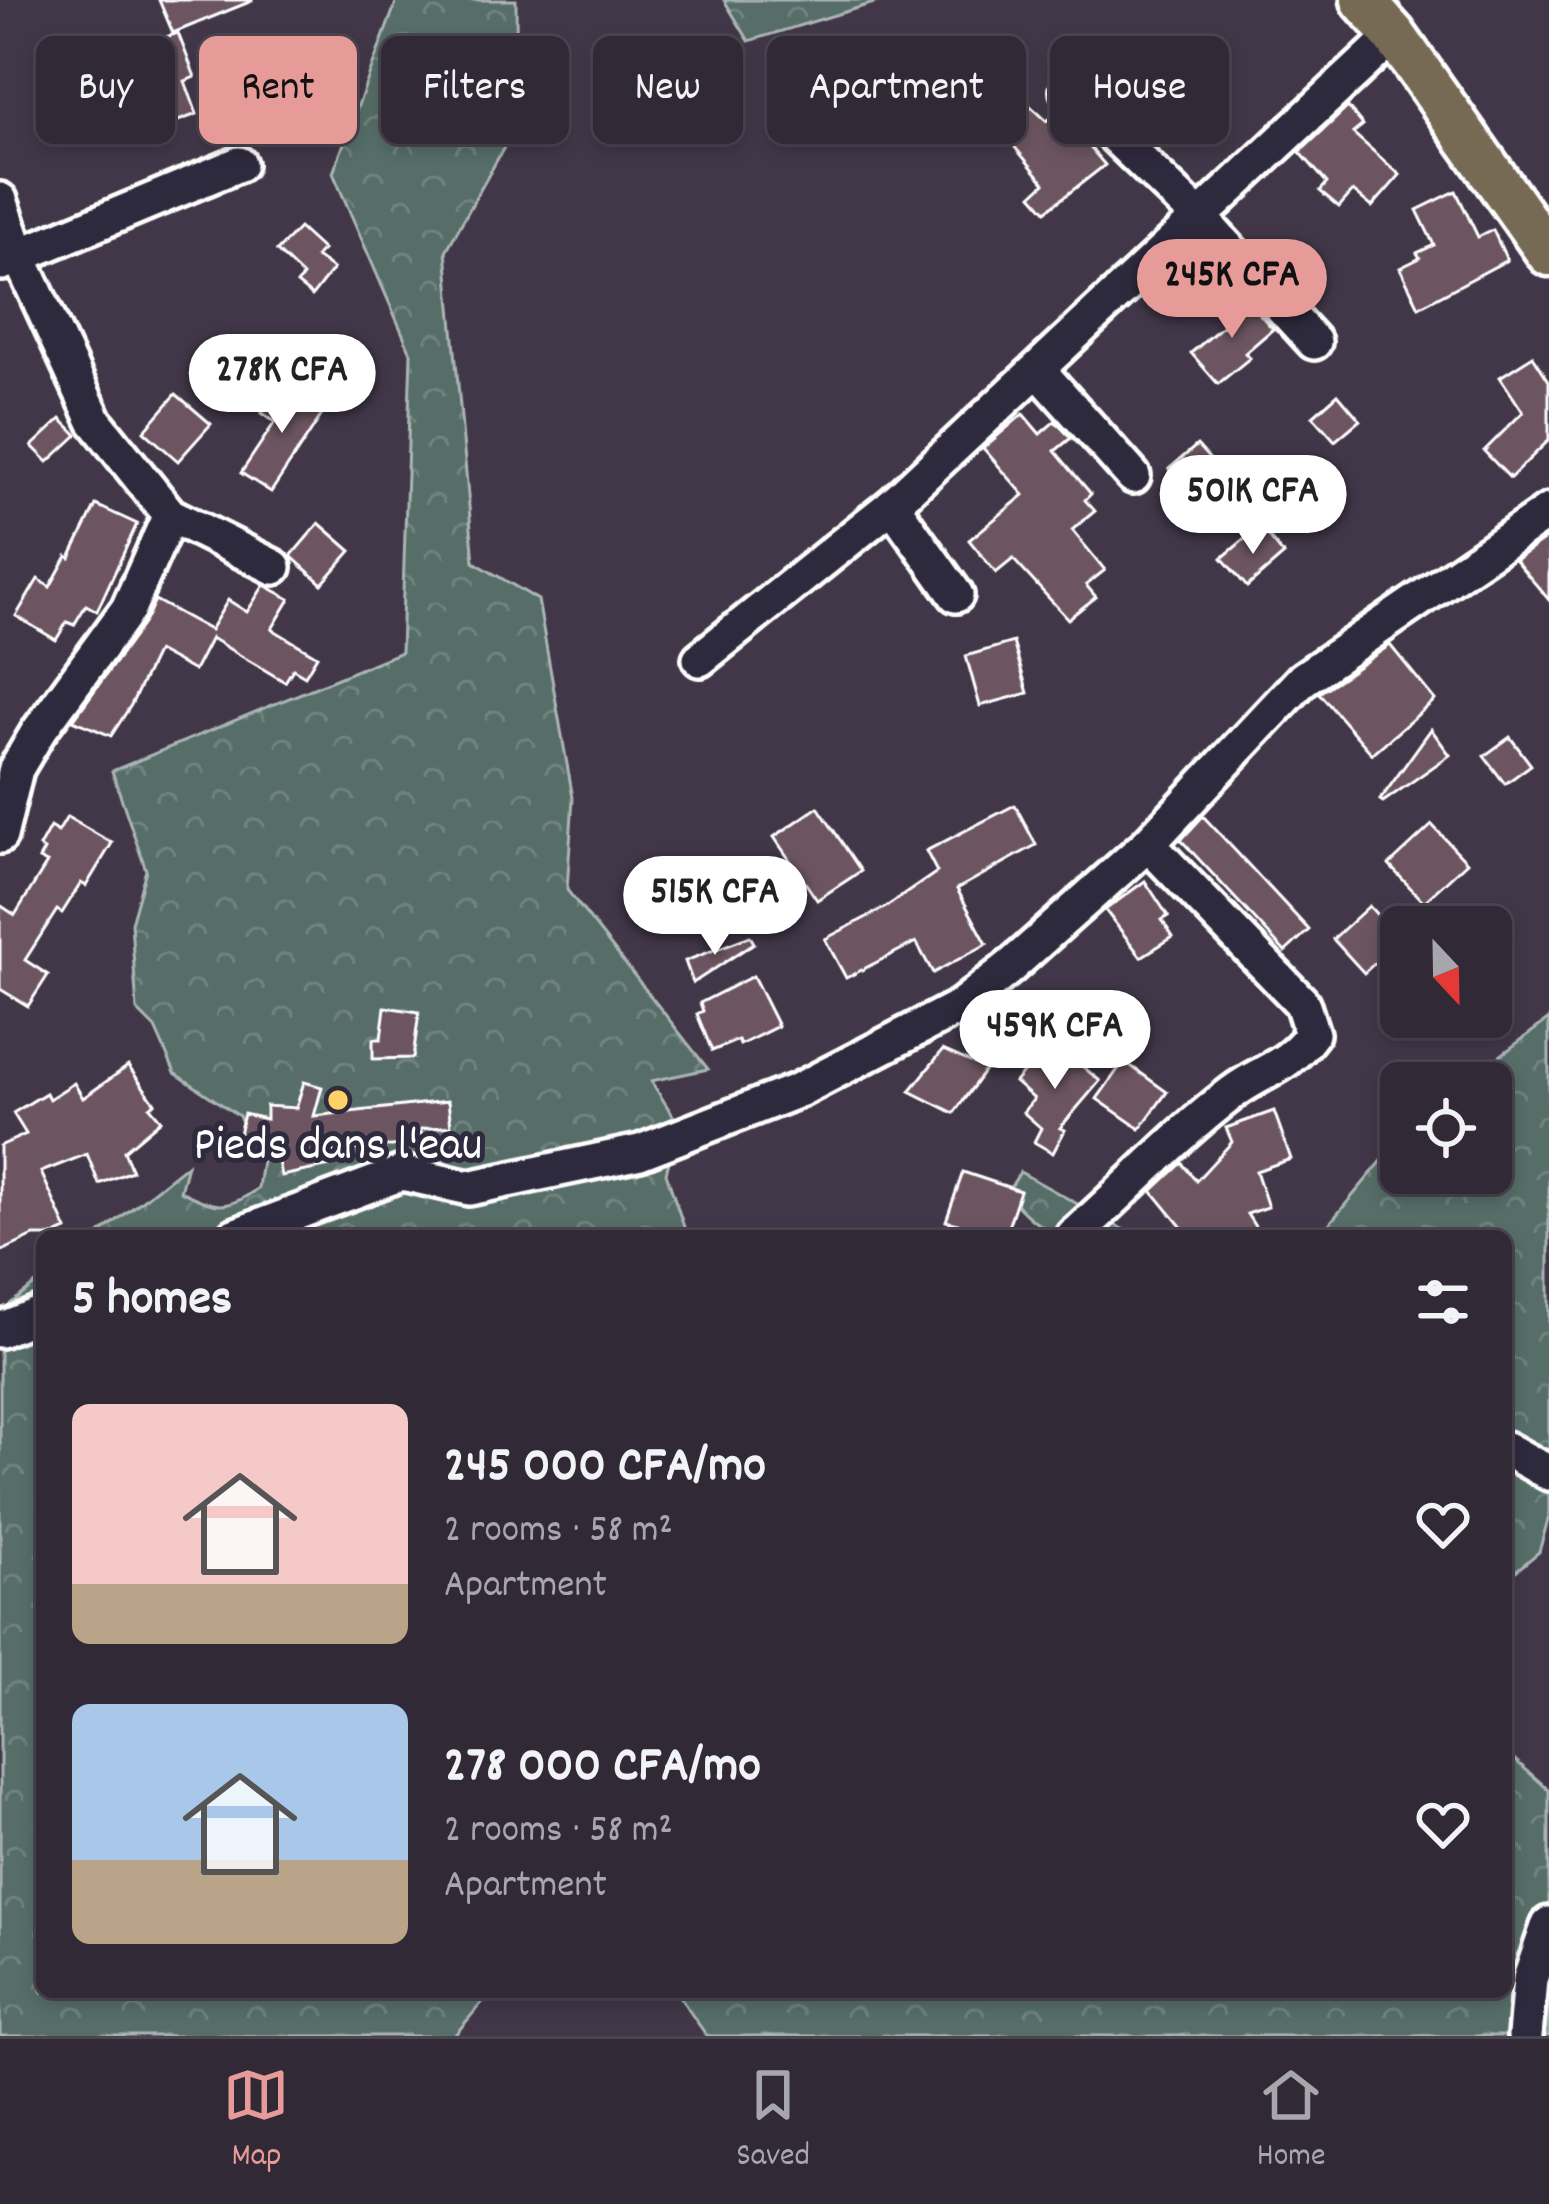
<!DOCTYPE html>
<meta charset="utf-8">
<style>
body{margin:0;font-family:Dekko,sans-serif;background:#3d3542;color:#f1f3f6;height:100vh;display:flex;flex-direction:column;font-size:45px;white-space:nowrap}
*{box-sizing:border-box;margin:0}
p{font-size:39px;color:#a8a6ad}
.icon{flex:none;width:66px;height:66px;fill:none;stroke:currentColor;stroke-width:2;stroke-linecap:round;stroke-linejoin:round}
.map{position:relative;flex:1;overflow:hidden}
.details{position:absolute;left:36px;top:1230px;width:1476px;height:768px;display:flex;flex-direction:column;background:#312936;border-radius:18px;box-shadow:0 6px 18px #0003,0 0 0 3px #4c4551}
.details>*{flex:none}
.guide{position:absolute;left:36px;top:36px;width:1479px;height:108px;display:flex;gap:24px}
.needle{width:78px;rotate:158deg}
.fabs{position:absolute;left:1380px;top:906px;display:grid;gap:24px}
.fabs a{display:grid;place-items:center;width:132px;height:132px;border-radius:18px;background:#312936;box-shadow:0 6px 18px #0003,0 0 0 3px #4c4551;font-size:60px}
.price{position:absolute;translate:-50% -102px;padding:0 27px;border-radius:42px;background:#fff;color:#222;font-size:39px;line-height:78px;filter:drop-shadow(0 3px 6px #0008)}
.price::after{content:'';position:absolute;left:50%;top:72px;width:36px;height:27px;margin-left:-18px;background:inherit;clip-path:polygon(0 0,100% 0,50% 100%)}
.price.selected{background:#e69b98;color:#111}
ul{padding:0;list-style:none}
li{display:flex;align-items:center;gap:36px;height:300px;padding:0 36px}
li span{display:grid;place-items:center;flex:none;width:336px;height:240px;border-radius:18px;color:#555}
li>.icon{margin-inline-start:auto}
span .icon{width:144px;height:144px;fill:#fffc;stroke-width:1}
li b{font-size:51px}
h2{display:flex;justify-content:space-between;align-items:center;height:144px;padding:0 36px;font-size:51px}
.tag{padding:0 42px;border-radius:18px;background:#312936;box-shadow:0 6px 18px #0003,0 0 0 3px #4c4551;font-size:42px;line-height:108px}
.tag.selected{background:#e69b98;color:#111}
.tabs{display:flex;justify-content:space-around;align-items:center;height:168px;border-top:3px solid #4c4551;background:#312936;font-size:33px;color:#a8a6ad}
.tabs a{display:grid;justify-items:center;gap:6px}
.tabs .selected{color:#e69b98}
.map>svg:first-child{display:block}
</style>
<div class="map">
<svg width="1549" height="2036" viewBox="0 0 1549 2036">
<defs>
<pattern id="forest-crowns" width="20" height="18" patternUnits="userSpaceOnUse" patternTransform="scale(3)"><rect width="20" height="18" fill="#576d68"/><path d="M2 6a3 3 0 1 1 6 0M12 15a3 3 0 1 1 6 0" fill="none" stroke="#70837f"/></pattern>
</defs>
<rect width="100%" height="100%" fill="#413748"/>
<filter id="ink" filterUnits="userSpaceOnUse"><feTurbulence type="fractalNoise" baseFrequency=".00833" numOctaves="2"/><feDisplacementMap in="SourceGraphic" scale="24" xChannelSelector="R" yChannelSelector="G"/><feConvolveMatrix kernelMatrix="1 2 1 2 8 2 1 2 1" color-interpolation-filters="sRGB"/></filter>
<g filter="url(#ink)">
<!-- forest -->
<g fill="url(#forest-crowns)" stroke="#abb6b4" stroke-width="3">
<path d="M397,0H516L517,124L446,251L474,562L538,600L573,798L567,890L708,1069L651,1081L679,1125L666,1173L687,1236H97L187,1165L180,1191C214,1207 226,1213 258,1188L262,1161L239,1116L175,1073L155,1028L137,1010L131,923L146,870L112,771L401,652L411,353L333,173Z"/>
<path d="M724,0H884L749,41Z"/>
<path d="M1549,1019V1516L1539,1552L1506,1579V1236H1319L1401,1138V1173H1491V1083H1464Z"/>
<path d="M1020,1172L1135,1236C1074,1236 1048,1247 1007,1193Z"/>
<path d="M42,1279V1992H491L454,2036H0V1312Z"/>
<path d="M1506,1752L1549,1790V2036H707L676,1992H1506Z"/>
</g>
<!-- building -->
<g fill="#6c5460" stroke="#fff" stroke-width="3">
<path d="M159,0H252V1L173,33Z"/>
<path d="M178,33L195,77L185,81L197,114L143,134L131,102L116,109L96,61Z"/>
<path d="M1025,101L1047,121L1059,111L1105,165L1046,211L1032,195L1045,183L1002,132L1016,119L1012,115Z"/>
<path d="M1348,107L1363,125L1353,133L1400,175L1372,207L1353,191L1339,207L1320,191L1327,183L1300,152Z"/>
<path d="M1456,191L1478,237L1493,230L1507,260L1419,307L1400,268L1420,258L1417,253L1434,245L1417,210Z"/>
<path d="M299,228L323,250L316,257L333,269L312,296L297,284L303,276L277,251Z"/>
<path d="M1244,297L1273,329L1245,353L1250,358L1218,384L1191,353L1226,323L1221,317Z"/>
<path d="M1533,356L1549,381V440L1510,478L1484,451L1523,412L1500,377Z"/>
<path d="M282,382L325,410L271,492L241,473L275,422L262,413Z"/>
<path d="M176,394L211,424L178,461L144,431Z"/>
<path d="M1338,394L1360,420L1335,441L1313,416Z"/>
<path d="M1023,414L1040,434L1055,421L1071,438L1055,451L1091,494L1085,500L1095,511L1072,530L1105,570L1086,585L1096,597L1068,619L1013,559L996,573L969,540L1024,495L983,448Z"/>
<path d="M61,419L77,435L48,462L32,446Z"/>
<path d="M1197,445L1222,473L1193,497L1169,469Z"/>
<path d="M96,505L137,524L97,611L86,605L74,625L67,622L56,640L16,616L38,579L50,587L67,556L70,558Z"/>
<path d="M319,523L351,551L322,584L291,556Z"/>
<path d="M1260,526L1284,555L1247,587L1222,558Z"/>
<path d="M1549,536V600L1515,560Z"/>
<path d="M264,585L290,599L272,629L317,656L305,676L293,669L285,682L211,638L194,671L157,651L131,705L111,736L73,720L145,621L155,600L210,630L228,600L247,612Z"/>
<path d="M1013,642L1028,693L980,706L966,656Z"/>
<path d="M1390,645L1435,700L1372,754L1319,693Z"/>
<path d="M1431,729L1450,755L1383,802L1380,800Z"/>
<path d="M1510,737L1531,765L1505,784L1484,756Z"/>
<path d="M1015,805L1036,845L957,889L987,944L933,973L916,942L846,978L825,939L886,907L937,872L926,851Z"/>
<path d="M818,807L861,871L817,900L774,837Z"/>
<path d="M1203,816L1309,930L1285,952L1181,840Z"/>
<path d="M67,817L112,843L86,886L81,883L62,913L57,910L25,960L48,975L28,1006L0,989V905L15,915L47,863L39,859L44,850L39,847L50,827L58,832Z"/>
<path d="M1432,825L1467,862L1424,902L1389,865Z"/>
<path d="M1145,881L1168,916L1162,920L1173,937L1141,957L1105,910Z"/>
<path d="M1369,906L1400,940L1364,973L1333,939Z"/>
<path d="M750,936L754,943L693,983L685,961Z"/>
<path d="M753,976L778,1026L740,1045L738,1040L712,1051L697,1014L703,1011L700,1003Z"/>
<path d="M385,1007L419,1012L413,1058L373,1059V1039H381Z"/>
<path d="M1051,1040L1100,1081L1060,1128L1065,1130L1053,1153L1034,1142L1041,1128L1023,1112L1034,1099L1015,1082Z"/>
<path d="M943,1050L986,1069L954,1113L910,1091Z"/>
<path d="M1124,1061L1167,1092L1140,1129L1097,1099Z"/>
<path d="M128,1066L155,1103L150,1107L161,1120L124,1151L132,1171L99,1184L87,1154L41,1172L67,1230L53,1236H34L0,1252V1146L26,1134L13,1113L46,1093L49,1099L74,1083L83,1098Z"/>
<path d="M304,1082L322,1087L314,1116L448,1101L451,1126L421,1129L422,1143L332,1152L335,1165L281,1176L274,1142L239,1134L244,1114L266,1119V1106L296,1108Z"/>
<path d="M1274,1111L1291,1159L1256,1171L1268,1207L1247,1214L1261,1236H1189L1152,1191L1182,1163L1196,1181L1232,1142L1226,1128Z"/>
<path d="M963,1172L1020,1191L1005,1236L946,1221Z"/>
</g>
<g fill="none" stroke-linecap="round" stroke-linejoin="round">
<defs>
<g id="minor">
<path d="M1068,91L1201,219L1314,342"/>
<path d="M0,200L19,256L95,421L170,515L274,567"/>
<path d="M2,263L239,164"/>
<path d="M1039,371L1133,476"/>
<path d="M892,505L956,595"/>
<path d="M700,659L892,505L1394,35"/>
<path d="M0,836L16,769L38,732L128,609L170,515"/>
<path d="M234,1236L402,1173L469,1188L640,1152L799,1090L961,1006L1010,967L1148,844L1303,679L1549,511"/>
<path d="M1073,1236C1127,1189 1175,1136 1232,1093C1264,1069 1286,1069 1312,1034L1302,1003L1148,844"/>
<path d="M0,1330L42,1313"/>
<path d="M1506,1449L1549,1473"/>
<path d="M1525,2036L1530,1979L1549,1924"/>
</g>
<path id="major" d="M1363,0L1394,35L1549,254"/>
</defs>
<!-- minor casing -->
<use href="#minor" stroke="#fff" stroke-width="42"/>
<!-- major casing -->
<use href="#major" stroke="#fff" stroke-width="51"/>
<!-- minor -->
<use href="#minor" stroke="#2f2a3d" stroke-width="33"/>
<!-- major -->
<use href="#major" stroke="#776a54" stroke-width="42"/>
</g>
</g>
<!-- markers -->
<circle fill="#ffd166" stroke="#2f2a3d" stroke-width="4.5" cx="338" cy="1100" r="12"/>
<g text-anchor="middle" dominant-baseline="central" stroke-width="10" stroke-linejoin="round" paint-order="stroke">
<!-- poi labels -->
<g font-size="48" fill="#fff" stroke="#2f2a3d">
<text x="338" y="1148">Pieds dans l'eau</text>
</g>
</g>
</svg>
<div class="fabs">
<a><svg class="needle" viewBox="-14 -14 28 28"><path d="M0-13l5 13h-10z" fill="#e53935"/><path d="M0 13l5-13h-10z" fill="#a8a6ad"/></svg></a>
<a><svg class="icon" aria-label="locate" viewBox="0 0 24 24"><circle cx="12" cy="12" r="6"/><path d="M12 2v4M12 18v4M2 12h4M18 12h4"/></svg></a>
</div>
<b class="price selected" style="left:1232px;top:341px">245K CFA</b>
<b class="price" style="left:282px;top:436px">278K CFA</b>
<b class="price" style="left:1253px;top:557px">501K CFA</b>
<b class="price" style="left:715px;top:958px">515K CFA</b>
<b class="price" style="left:1055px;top:1092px">459K CFA</b>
<div class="guide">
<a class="tag">Buy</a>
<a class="tag selected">Rent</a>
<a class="tag">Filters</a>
<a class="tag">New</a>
<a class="tag">Apartment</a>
<a class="tag">House</a>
</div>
<section class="details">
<h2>5 homes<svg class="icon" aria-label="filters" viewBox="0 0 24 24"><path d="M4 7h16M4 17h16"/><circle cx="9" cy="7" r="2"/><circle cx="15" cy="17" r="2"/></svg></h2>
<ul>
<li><span style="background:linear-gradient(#f6c9c9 75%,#b9a48a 0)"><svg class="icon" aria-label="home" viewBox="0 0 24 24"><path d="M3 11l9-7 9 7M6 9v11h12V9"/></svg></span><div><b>245 000 CFA/mo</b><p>2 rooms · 58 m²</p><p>Apartment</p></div><svg class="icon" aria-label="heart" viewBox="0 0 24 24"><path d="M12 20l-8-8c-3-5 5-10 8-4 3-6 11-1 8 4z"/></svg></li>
<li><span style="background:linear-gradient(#a9c7e8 65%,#b9a48a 0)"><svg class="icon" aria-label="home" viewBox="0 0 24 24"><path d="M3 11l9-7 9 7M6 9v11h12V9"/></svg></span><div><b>278 000 CFA/mo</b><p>2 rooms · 58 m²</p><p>Apartment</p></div><svg class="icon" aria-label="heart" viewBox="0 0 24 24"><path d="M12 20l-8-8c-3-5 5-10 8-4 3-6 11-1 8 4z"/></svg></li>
</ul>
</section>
</div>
<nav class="tabs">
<a class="selected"><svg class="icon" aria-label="map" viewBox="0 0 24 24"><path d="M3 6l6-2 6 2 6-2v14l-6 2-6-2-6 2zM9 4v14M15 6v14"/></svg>Map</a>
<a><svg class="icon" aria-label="saved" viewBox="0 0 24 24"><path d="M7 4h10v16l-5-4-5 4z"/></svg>Saved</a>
<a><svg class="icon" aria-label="home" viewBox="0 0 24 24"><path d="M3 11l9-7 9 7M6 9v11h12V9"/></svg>Home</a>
</nav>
